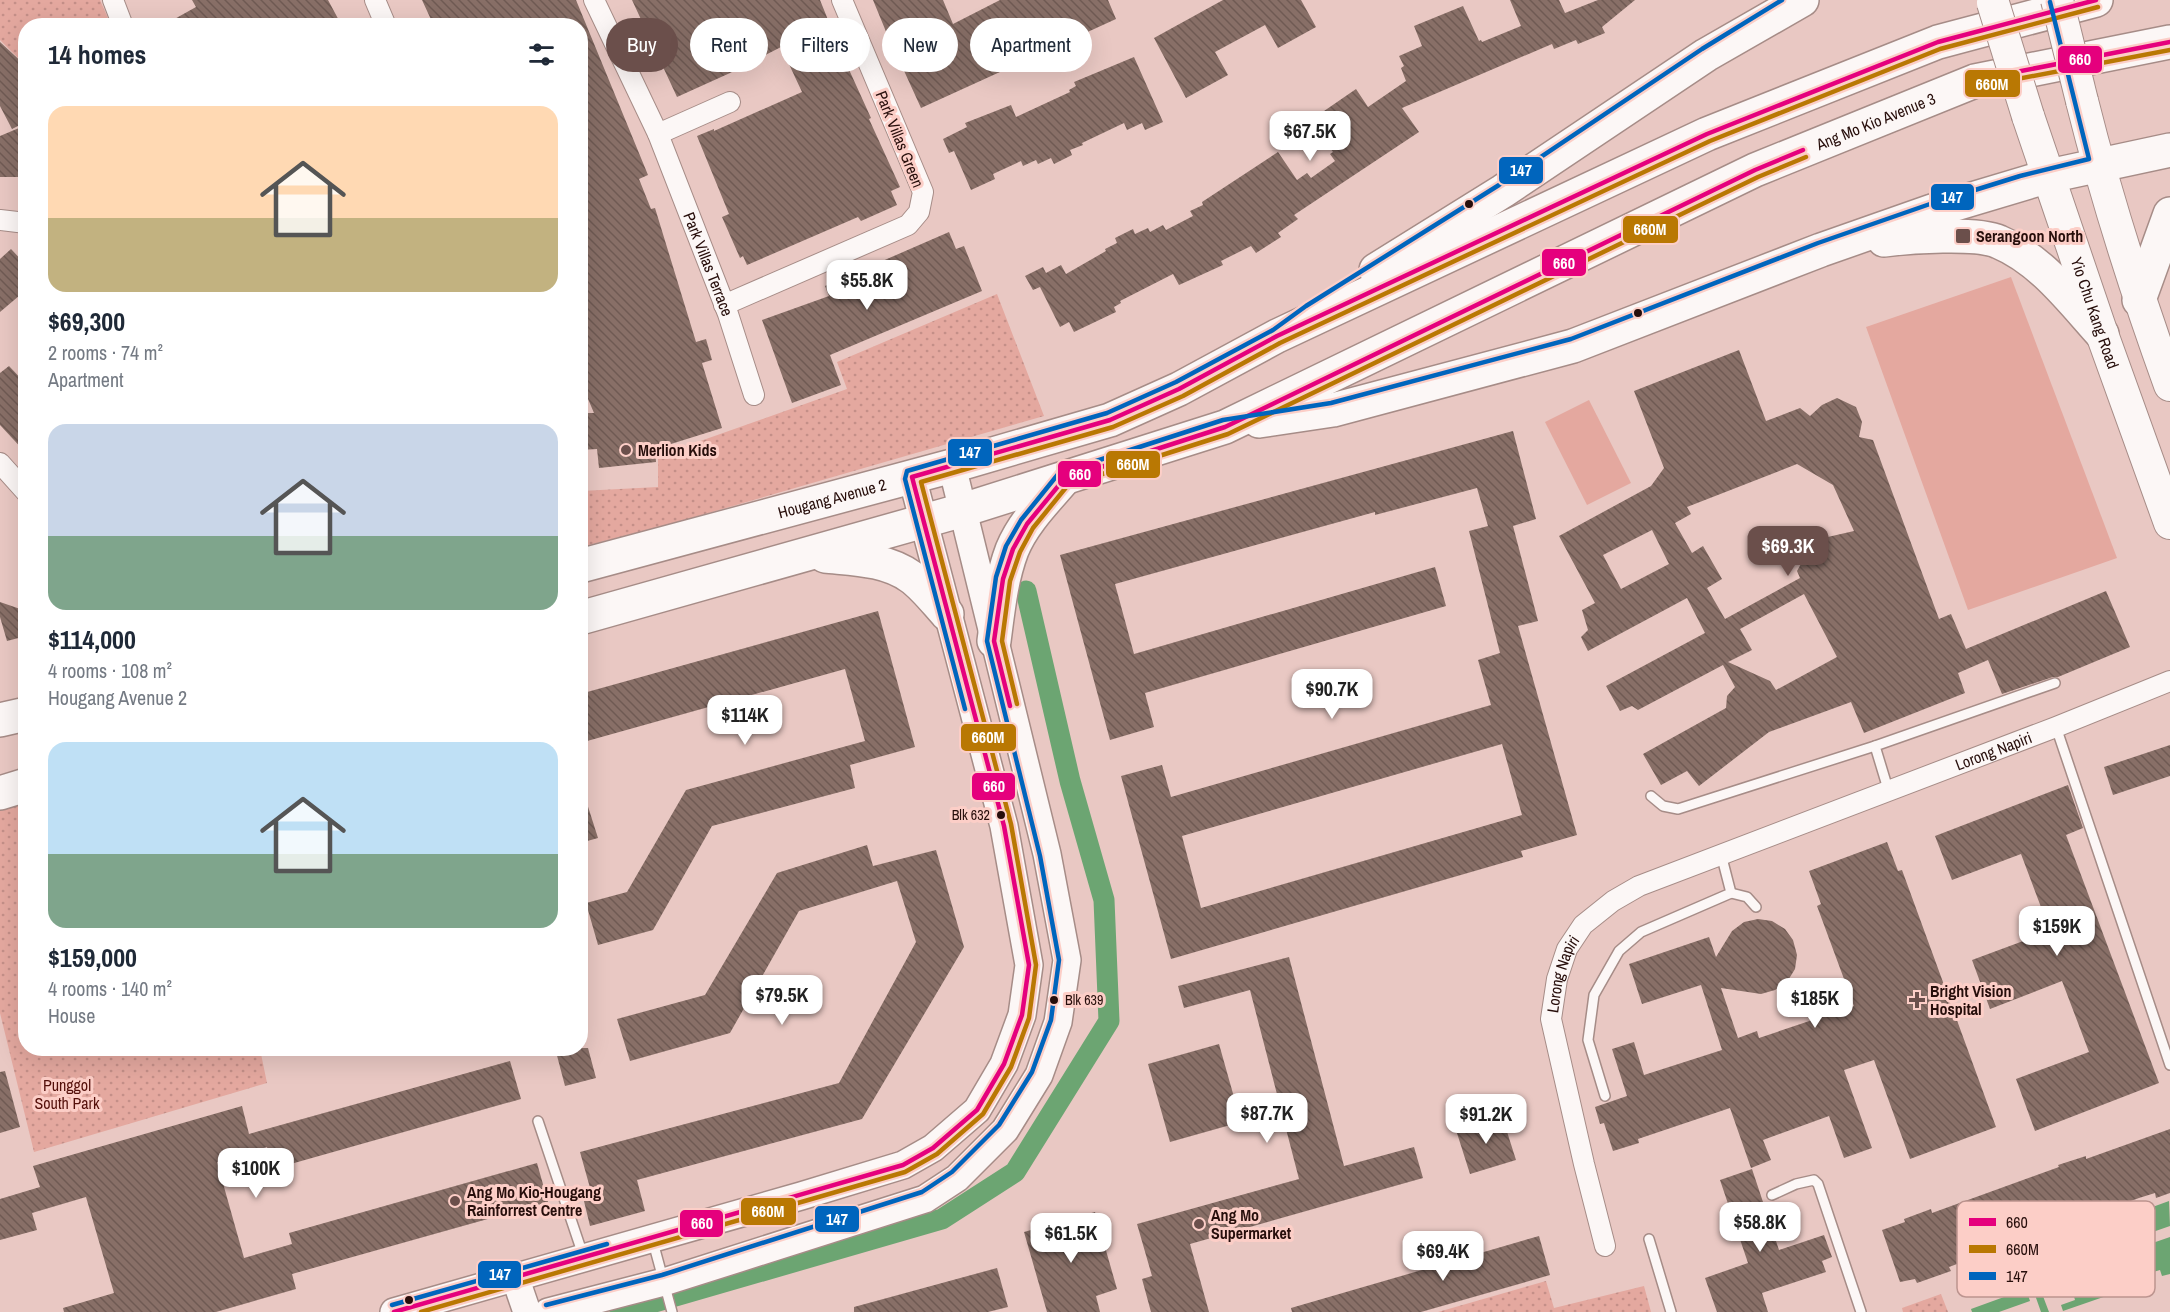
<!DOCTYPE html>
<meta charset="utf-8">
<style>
body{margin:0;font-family:"Archivo Narrow",sans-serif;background:#f6f6f7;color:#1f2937;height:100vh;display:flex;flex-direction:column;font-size:22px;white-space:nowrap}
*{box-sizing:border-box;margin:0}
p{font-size:20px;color:#747a83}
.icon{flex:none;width:33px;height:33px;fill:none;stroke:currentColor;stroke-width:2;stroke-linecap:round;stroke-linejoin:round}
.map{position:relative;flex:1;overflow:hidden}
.sheet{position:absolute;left:18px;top:18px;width:570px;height:1038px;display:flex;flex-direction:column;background:#fff;border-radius:24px;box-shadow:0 6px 24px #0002}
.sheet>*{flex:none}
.guide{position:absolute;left:606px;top:18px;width:570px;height:54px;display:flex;gap:12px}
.price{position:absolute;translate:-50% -51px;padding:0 14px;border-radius:12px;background:#fff;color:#222;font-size:20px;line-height:39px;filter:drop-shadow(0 2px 3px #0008)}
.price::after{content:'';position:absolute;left:50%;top:36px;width:18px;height:14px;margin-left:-9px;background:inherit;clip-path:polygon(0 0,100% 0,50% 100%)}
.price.active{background:#6b4f4b;color:#fff}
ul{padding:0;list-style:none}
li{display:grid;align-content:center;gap:12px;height:318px;padding:0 30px}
li span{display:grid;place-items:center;height:186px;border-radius:18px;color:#555}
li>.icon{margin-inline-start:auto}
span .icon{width:108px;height:108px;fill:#fffc;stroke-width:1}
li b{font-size:26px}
h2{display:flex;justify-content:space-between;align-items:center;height:72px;padding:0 30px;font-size:26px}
.chip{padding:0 21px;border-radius:27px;background:#fff;box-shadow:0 6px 24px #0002;font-size:21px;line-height:54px}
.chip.active{background:#6b4f4b;color:#fff}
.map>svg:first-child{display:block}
</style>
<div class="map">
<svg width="2170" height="1312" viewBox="0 0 2170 1312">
<defs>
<pattern id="park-dots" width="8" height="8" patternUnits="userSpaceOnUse" patternTransform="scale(1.5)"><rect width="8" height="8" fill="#e4a89f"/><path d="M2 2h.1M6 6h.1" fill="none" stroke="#c48f88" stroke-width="1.8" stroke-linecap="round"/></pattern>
<pattern id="building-back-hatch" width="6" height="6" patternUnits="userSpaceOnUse" patternTransform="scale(1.5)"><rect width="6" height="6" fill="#886f67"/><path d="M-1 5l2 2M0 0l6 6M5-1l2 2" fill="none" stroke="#6f5a53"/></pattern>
</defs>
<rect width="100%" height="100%" fill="#e9c8c3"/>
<!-- park -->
<g fill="url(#park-dots)">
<path d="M0,0H100L111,25L26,26L25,65L0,40Z"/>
<path d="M997,294L1044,416L674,523L581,547V491L658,487V456L847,389L837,362Z"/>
<path d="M25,786L26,1048L260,1049L267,1083L34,1152L0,1013V793Z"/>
<path d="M1546,1281L1554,1308L1644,1286L1651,1312H1438Z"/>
<path d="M1941,1294L1948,1312H1903L1902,1308Z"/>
</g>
<!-- pitch -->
<g fill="#e4a89f">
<path d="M2011,277L2117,558L1968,610L1866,327Z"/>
<path d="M1589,400L1631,483L1587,505L1545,422Z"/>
</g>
<!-- water -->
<g fill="#6ca572">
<path d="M2169,1201L2170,1226L2147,1234L2143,1224L2127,1229L2130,1240L2111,1247L2103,1225Z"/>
<path d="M2170,1237V1274L2162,1276L2160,1270L2143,1275L2146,1283L2120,1291L2109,1258Z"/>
<path d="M2038,1252L2048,1279L2038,1283L2049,1312H2041L2022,1258Z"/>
<path d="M2103,1260L2115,1293L2063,1311L2061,1305L2075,1300L2071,1286L2076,1284L2071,1271Z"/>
<path d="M2026,1289L2030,1301L1999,1312H1972L1971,1309Z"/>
</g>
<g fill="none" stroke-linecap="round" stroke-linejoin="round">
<!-- canal -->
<path stroke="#6ca572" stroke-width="21" d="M620,1312L942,1219L1015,1172L1109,1021L1104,900L1070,781L1026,591"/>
</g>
<!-- building -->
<g fill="url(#building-back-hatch)" fill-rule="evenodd">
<path d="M192,0H328L342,26H162L196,7Z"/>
<path d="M422,0H576L648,175L639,179L651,209L655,208L696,342L706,339L712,360L702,363L722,428L655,449L656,462L599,468L597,449L580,450V413H594L580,380V26H434Z"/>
<path d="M632,0H820L841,52L871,118L869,119L900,187L891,191L897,205L861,221L858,217L747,265L743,256L740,258L722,217L729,214L697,136L714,129V131L802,92L781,47L730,73L677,97Z"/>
<path d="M873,0H943L953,24L1000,0H1108L1116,19L921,108L895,51H894Z"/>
<path d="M1223,0H1301L1316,27L1278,48L1265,25L1215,52L1228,75L1186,98L1154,38Z"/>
<path d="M1510,0H1559L1565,13L1598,0H1635L1602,27L1605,33L1578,44L1576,40L1554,49L1552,44L1402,108L1419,132L1294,215L1298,219L1278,233L1281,237L1256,253L1251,246L1221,261L1223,265L1179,285L1173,274L1120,301L1121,303L1114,307L1116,312L1074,332L1069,322L1060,327L1040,287L1033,290L1025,276L1043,267L1046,273L1061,265L1066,274L1106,251L1105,249L1117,243L1115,238L1133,229L1135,234L1148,228L1150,232L1163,225L1166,230L1193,216L1190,211L1203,205L1202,202L1278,152L1297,180L1307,173L1311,178L1335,161L1330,154L1333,152L1311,120L1356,89L1368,107L1406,81L1401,68L1404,66L1399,56L1422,46L1414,26L1463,6L1479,41L1481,40L1482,42L1521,26Z"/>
<path d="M0,42L26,66V122L12,129L0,106Z"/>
<path d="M1134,57L1163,122L1145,130L1142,123L1127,130L1124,123L1082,143L1083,145L1070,150L1072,155L1054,164L1051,158L1038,164L1036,160L1023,166L1021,161L993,174L995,179L971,190L954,151L949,153L943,139L967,127L965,123L1011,105L1016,117L1070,92L1069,90L1076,86L1074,82Z"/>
<path d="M19,128L18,177H0V136Z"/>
<path d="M949,232L956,249L964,246L982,291L830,355L841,385L792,403L762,320L829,296L825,286Z"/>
<path d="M11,249L26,265V290L0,312V259Z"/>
<path d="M1739,350L1766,421L1800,408L1810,416L1822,405L1837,398L1856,407L1862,422L1859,437L1873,440L1939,619L1951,614L1966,649L2106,591L2130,647L2058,677H2053L2002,694L1988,660L1958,673L1965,693L1864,733L1851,702L1769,732L1699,786L1687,771L1661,785L1643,754L1726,708L1727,696L1735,687L1723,665L1638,710L1632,706L1620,711L1606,686L1705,633L1687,598L1588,651L1581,637L1588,630L1582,610L1595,603L1559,536L1651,486L1664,468L1634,391ZM1797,464L1833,485L1854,531L1819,539L1806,555L1797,571L1800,578L1725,619L1707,588L1722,579L1703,546L1692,553L1675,523L1691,514L1687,507ZM1652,530L1669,564L1621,589L1603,555ZM1804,594L1837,657L1776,690L1770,681L1728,662L1752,650L1740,629Z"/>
<path d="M9,366L26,384V453L0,425V373Z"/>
<path d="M1513,431L1536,519L1513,526L1538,621L1518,626L1577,835L1521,851L1523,857L1171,959L1121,776L1162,765L1171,797L1491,705L1478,660L1500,653L1469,531L1488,526L1477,488L1375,515V512L1115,584L1134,654L1435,567L1446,606L1145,693L1154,727L1110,740L1060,555ZM1502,744L1522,815L1201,908L1182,836Z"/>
<path d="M0,602L26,611V636L7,641L0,617Z"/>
<path d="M878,611L915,747L850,765L855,788L712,826L653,930L598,945L586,903L627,892L686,790L865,741L845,669L580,743V694Z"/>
<path d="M2170,745V776L2113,795L2104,767Z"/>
<path d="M2068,785L2083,828L2066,835L2159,1083L2035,1131L2016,1079L2089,1052L2062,981L1990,1009L1972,960L2050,931L2021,854L1952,880L1935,836Z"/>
<path d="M584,794L598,838L580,843V795Z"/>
<path d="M1887,842L1898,871L1902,870L1996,1127L1910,1159L1874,1060L1844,1070L1872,1148L1844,1158L1829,1116L1763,1140L1771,1160L1751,1168L1730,1108L1638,1139L1639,1143L1613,1151L1604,1123L1600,1124L1595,1107L1627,1096L1612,1049L1634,1042L1644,1075L1722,1050L1701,985L1642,1004L1629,964L1709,937L1716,957L1732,931L1744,922L1758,919L1772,921L1785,929L1793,940L1797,955L1795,969L1787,982L1775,990L1761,994L1721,988L1738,1038L1757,1031L1759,1038L1854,1006L1817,906L1821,904L1809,871Z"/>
<path d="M867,845L873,866L936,850L964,947L862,1119L637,1180L645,1211L590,1226L583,1197L592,1195L580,1152L839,1083L916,942L897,881L799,911L730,1033L630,1061L617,1019L705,995L777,873Z"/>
<path d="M1289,957L1344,1166L1414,1147L1423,1178L1190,1244L1209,1312H1151L1142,1279L1152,1276L1137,1224L1299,1179L1250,990L1184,1008L1178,986Z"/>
<path d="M1219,1044L1241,1122L1170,1142L1148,1064Z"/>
<path d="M555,1048H588L596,1078L565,1086Z"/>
<path d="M510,1061L521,1099L273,1169L267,1147L217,1162L244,1258L292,1244L289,1233L537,1163L548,1202L292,1274L296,1289L216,1312H64L63,1308L114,1293L86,1197L32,1213L37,1230L0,1240V1199L40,1187L33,1166L242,1106L249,1134Z"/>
<path d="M5,1071L20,1127L0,1133V1072Z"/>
<path d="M1502,1116L1516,1160L1470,1174L1456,1130Z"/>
<path d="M2170,1129V1193L2156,1198L2155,1193L2139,1198L2109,1209L2110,1213L2089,1221L2073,1226L2072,1223L2034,1236L2035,1241L2002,1253L2000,1248L1949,1267L1951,1271L1917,1283L1915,1279L1900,1282L1882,1230L1905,1222L1904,1219L1931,1209L1932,1213L2059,1167L2058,1165L2086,1156V1159Z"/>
<path d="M1752,1169L1779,1250L1824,1235L1832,1257L1822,1261L1826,1272L1762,1293L1768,1312H1717L1705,1278L1748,1263L1720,1180Z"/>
<path d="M1095,1212L1117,1289L1096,1296L1100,1312H1047L1024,1232Z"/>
<path d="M1539,1236L1550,1275L1421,1312H1292L1291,1308Z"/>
<path d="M997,1268L1008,1307L988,1312H854V1307Z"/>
</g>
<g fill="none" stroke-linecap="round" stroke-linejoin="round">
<defs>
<g id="lane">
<path d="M2056,727L2170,1065"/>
<path d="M1888,789L1875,746L2055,683"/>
<path d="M1651,796L1663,806L1678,809L1875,746"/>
<path d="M1731,893L1747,897L1756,907"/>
<path d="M1605,1096L1588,1040L1594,995L1619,951L1641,932L1731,893L1721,854"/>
<path d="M538,1121L583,1255"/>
<path d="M1772,1195L1796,1184L1814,1180L1818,1184L1861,1312"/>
<path d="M1649,1239L1671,1312"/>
<path d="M653,1242L672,1312"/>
</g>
<g id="street">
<path d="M113,0L123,26"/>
<path d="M375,0L386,26"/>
<path id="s1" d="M594,0L658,134L728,314L754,395"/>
<path d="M658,134L730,102"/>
<path d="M0,220L26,223"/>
<path d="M724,305L908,225L919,212L923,192L842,0"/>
<path d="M0,463L26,492"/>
<path id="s2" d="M1605,1246L1584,1164L1551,1019L1557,979L1567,949L1583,925L1613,901L1639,886L2056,727L2170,681"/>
</g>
<g id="secondary">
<path d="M515,1277L527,1312"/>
<path d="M394,1312L801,1196L903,1165L933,1148L977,1110L1004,1064L1022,1015L1029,965L1004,826L912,477"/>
<path d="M548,1312L664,1282L925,1199L957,1178L1005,1130L1039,1075L1058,1022L1067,960L1047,854L952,466"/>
</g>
<g id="primary">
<path d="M2082,101C2106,197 2136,291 2170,385"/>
<path id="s3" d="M2028,116L2102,334L2170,523"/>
</g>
<g id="highway">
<path d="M1884,240C1909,237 1977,232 1999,242C2042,260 2072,301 2102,334"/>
<path d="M1376,270L1503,191L1706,55L1802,0"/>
<path d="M2139,300L2170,214"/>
<path d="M1259,421L1333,410L1573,346L1821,250L1932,211L2049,176L2170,150"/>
<path d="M825,556C854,559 886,559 911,577C924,586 936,602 947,614"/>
<path id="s4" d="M580,566L952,466L1110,420L1179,389L1277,336L1707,134L1938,42L2096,0"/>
<path id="s5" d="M580,618L963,510L1225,427L1755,170L1975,81L2170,42"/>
<path d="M994,641C998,611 1001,579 1012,550C1023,523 1045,501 1064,479"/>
<path d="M0,720L26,714"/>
<path d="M0,793L26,785"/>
</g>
</defs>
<!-- lane casing -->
<use href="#lane" stroke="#a68c87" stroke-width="12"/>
<!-- street casing -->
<use href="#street" stroke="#a68c87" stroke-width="22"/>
<!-- secondary casing -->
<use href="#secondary" stroke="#a68c87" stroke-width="30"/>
<!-- primary casing -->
<use href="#primary" stroke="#a68c87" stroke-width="34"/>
<!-- highway casing -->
<use href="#highway" stroke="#a68c87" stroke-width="36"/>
<!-- lane -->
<use href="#lane" stroke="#fcf7f6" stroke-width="9"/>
<!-- street -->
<use href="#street" stroke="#fcf7f6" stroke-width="20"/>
<!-- secondary -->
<use href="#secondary" stroke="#fcf7f6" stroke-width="27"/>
<!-- primary -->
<use href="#primary" stroke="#fcf7f6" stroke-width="32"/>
<!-- highway -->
<use href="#highway" stroke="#fcf7f6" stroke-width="33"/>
<defs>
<g id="primary-bridge">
<path d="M2057,0L2082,101"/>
<path d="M1993,3L2028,116"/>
</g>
</defs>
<!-- primary-bridge casing -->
<use href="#primary-bridge" stroke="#a68c87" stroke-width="34" stroke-linecap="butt"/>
<!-- primary-bridge -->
<use href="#primary-bridge" stroke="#fcf7f6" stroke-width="32"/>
<defs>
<g id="bus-1">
<path d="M1990,77L2170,42"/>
<path d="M1010,706L994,641L1003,579L1013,549L1027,524L1064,479L1225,427L1755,170L1803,150"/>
<path d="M394,1312L903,1165L933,1148L977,1110L1004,1064L1022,1015L1029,965L1004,826L912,477L1110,420L1179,389L1277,336L1707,134L1938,42L2096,0"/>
</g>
<g id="bus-2">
<path d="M1991,84L2170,50"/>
<path d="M1017,704L1002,641L1010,581L1020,552L1033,528L1068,485L1228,434L1758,177L1806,157"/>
<path d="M421,1312L905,1172L937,1154L983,1114L1011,1067L1029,1018L1036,965L1011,824L921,482L1113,427L1183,396L1280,343L1710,141L1940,49L2098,7"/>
</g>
<g id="bus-3">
<path d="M965,709L905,479L907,471L1107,413L1176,382L1273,330L1306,306L1499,185L1702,49L1782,0"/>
<path d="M392,1305L607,1244"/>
<path d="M546,1305L662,1275L922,1192L952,1172L999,1125L1032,1072L1051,1020L1059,960L1040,856L987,641L996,577L1006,546L1021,520L1059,473L1223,420L1331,403L1571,339L1818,243L1930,204L2020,176L2089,159L2050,2"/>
</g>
</defs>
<!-- bus-1 casing -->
<use href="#bus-1" stroke="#fccec7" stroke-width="9"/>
<!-- bus-2 casing -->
<use href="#bus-2" stroke="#fccec7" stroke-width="9"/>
<!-- bus-3 casing -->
<use href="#bus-3" stroke="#fccec7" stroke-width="9"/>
<!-- bus-1 -->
<use href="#bus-1" stroke="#e5007d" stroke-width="4.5"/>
<!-- bus-2 -->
<use href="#bus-2" stroke="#b97803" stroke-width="4.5"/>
<!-- bus-3 -->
<use href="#bus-3" stroke="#0065bd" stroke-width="4.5"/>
</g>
<!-- markers -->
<g fill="#270e0b" stroke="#fccec7" stroke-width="2">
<circle cx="1469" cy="204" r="5"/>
<circle cx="1638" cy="313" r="5"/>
<circle cx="1001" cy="815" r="5"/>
<circle cx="1054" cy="1000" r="5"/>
<circle cx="409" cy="1300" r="5"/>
</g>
<g fill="#6b4f4b" stroke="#fccec7" stroke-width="2">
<rect x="1955" y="228" width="16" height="16" rx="3"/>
<circle cx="626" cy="450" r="6"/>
<path d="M1914 991h6v6h6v6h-6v6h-6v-6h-6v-6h6z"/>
<circle cx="455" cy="1201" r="6"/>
<circle cx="1199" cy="1224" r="6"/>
</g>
<g text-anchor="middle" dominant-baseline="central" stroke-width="6" stroke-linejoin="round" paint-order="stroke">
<!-- bus labels -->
<g font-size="14" fill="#270e0b" stroke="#fccec7" text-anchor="end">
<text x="990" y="815">Blk 632</text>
<text x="1065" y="1000" text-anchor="start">Blk 639</text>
</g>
<!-- street labels -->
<g font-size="16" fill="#270e0b" stroke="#fccec7">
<text stroke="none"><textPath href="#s5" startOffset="1392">Ang Mo Kio Avenue 3</textPath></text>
<text transform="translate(900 139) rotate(68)">Park Villas Green</text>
<text stroke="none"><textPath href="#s1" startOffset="288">Park Villas Terrace</textPath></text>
<text stroke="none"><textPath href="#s3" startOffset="208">Yio Chu Kang Road</textPath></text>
<text stroke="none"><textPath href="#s4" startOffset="261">Hougang Avenue 2</textPath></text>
<text stroke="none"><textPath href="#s2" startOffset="782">Lorong Napiri</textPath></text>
<text stroke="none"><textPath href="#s2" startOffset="280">Lorong Napiri</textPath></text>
</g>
<!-- poi labels -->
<g font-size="16" font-weight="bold" fill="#270e0b" stroke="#fccec7" text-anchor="start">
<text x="1976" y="236">Serangoon North</text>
<text x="638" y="450">Merlion Kids</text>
<text x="1930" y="991">Bright Vision<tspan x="1930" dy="18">Hospital</tspan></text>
<text x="467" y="1192">Ang Mo Kio-Hougang<tspan x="467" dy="18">Rainforrest Centre</tspan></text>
<text x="1211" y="1215">Ang Mo<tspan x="1211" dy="18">Supermarket</tspan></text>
</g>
<!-- park labels -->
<g font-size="16" fill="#540f0a" stroke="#fccec7">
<text x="67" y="1085">Punggol<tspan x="67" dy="18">South Park</tspan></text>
</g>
</g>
<!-- legend -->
<rect x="1957" y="1201" width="198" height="96" rx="9" fill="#fccec7" stroke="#bc948f" stroke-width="1.5"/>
<rect x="1969" y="1218" width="27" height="8" fill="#e5007d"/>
<rect x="1969" y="1245" width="27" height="8" fill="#b97803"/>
<rect x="1969" y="1272" width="27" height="8" fill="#0065bd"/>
<g font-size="16" fill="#270e0b">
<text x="2006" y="1228">660</text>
<text x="2006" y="1255">660M</text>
<text x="2006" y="1282">147</text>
</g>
<g stroke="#fccec7" stroke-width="2">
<rect x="2057" y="45" width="46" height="29" rx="6" fill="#e5007d"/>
<rect x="1964" y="69" width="57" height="29" rx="6" fill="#b97803"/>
<rect x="1498" y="156" width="46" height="29" rx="6" fill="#0065bd"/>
<rect x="1930" y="183" width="45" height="28" rx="6" fill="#0065bd"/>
<rect x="1622" y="215" width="57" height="29" rx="6" fill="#b97803"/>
<rect x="1541" y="248" width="46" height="29" rx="6" fill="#e5007d"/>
<rect x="947" y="438" width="46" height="29" rx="6" fill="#0065bd"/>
<rect x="1105" y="450" width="56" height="29" rx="6" fill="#b97803"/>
<rect x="1057" y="460" width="45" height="28" rx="6" fill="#e5007d"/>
<rect x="960" y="723" width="57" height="29" rx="6" fill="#b97803"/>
<rect x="971" y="772" width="45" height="29" rx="6" fill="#e5007d"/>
<rect x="740" y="1197" width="57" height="29" rx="6" fill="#b97803"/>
<rect x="814" y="1205" width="46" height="28" rx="6" fill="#0065bd"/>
<rect x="679" y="1209" width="45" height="29" rx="6" fill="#e5007d"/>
<rect x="477" y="1260" width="45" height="29" rx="6" fill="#0065bd"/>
</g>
<g font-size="16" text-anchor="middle" font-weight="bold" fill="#fff">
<text x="2080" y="65">660</text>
<text x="1992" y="90">660M</text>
<text x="1521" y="176">147</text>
<text x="1952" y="203">147</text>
<text x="1650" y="235">660M</text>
<text x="1564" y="269">660</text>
<text x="970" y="458">147</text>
<text x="1133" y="470">660M</text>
<text x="1080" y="480">660</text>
<text x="988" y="743">660M</text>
<text x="994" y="792">660</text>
<text x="768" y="1217">660M</text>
<text x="837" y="1225">147</text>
<text x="702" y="1229">660</text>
<text x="500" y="1280">147</text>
</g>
</svg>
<b class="price" style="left:1310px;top:162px">$67.5K</b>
<b class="price" style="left:867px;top:311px">$55.8K</b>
<b class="price active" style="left:1788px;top:577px">$69.3K</b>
<b class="price" style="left:1332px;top:720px">$90.7K</b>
<b class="price" style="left:745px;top:746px">$114K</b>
<b class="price" style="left:2057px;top:957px">$159K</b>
<b class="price" style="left:782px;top:1026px">$79.5K</b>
<b class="price" style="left:1815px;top:1029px">$185K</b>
<b class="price" style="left:1267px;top:1144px">$87.7K</b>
<b class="price" style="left:1486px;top:1145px">$91.2K</b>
<b class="price" style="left:256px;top:1199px">$100K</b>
<b class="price" style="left:1760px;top:1253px">$58.8K</b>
<b class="price" style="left:1071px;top:1264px">$61.5K</b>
<b class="price" style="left:1443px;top:1282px">$69.4K</b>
<div class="guide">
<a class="chip active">Buy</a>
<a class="chip">Rent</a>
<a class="chip">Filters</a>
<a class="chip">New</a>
<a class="chip">Apartment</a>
</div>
<section class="sheet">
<h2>14 homes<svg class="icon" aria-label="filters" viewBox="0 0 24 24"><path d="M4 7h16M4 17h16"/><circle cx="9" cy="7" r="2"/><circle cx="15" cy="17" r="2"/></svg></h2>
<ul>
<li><span style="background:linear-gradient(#ffd9b3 60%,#c2b280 0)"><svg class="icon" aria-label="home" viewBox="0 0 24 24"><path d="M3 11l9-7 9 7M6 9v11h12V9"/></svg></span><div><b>$69,300</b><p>2 rooms · 74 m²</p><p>Apartment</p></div></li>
<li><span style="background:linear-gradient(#c9d6e8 60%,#7fa58c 0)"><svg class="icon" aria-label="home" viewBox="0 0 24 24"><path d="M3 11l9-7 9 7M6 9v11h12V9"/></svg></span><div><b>$114,000</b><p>4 rooms · 108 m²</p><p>Hougang Avenue 2</p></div></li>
<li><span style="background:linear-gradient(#bfe0f5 60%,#7fa58c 0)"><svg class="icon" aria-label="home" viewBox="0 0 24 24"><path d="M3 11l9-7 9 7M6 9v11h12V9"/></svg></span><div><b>$159,000</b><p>4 rooms · 140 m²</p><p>House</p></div></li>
</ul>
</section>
</div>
